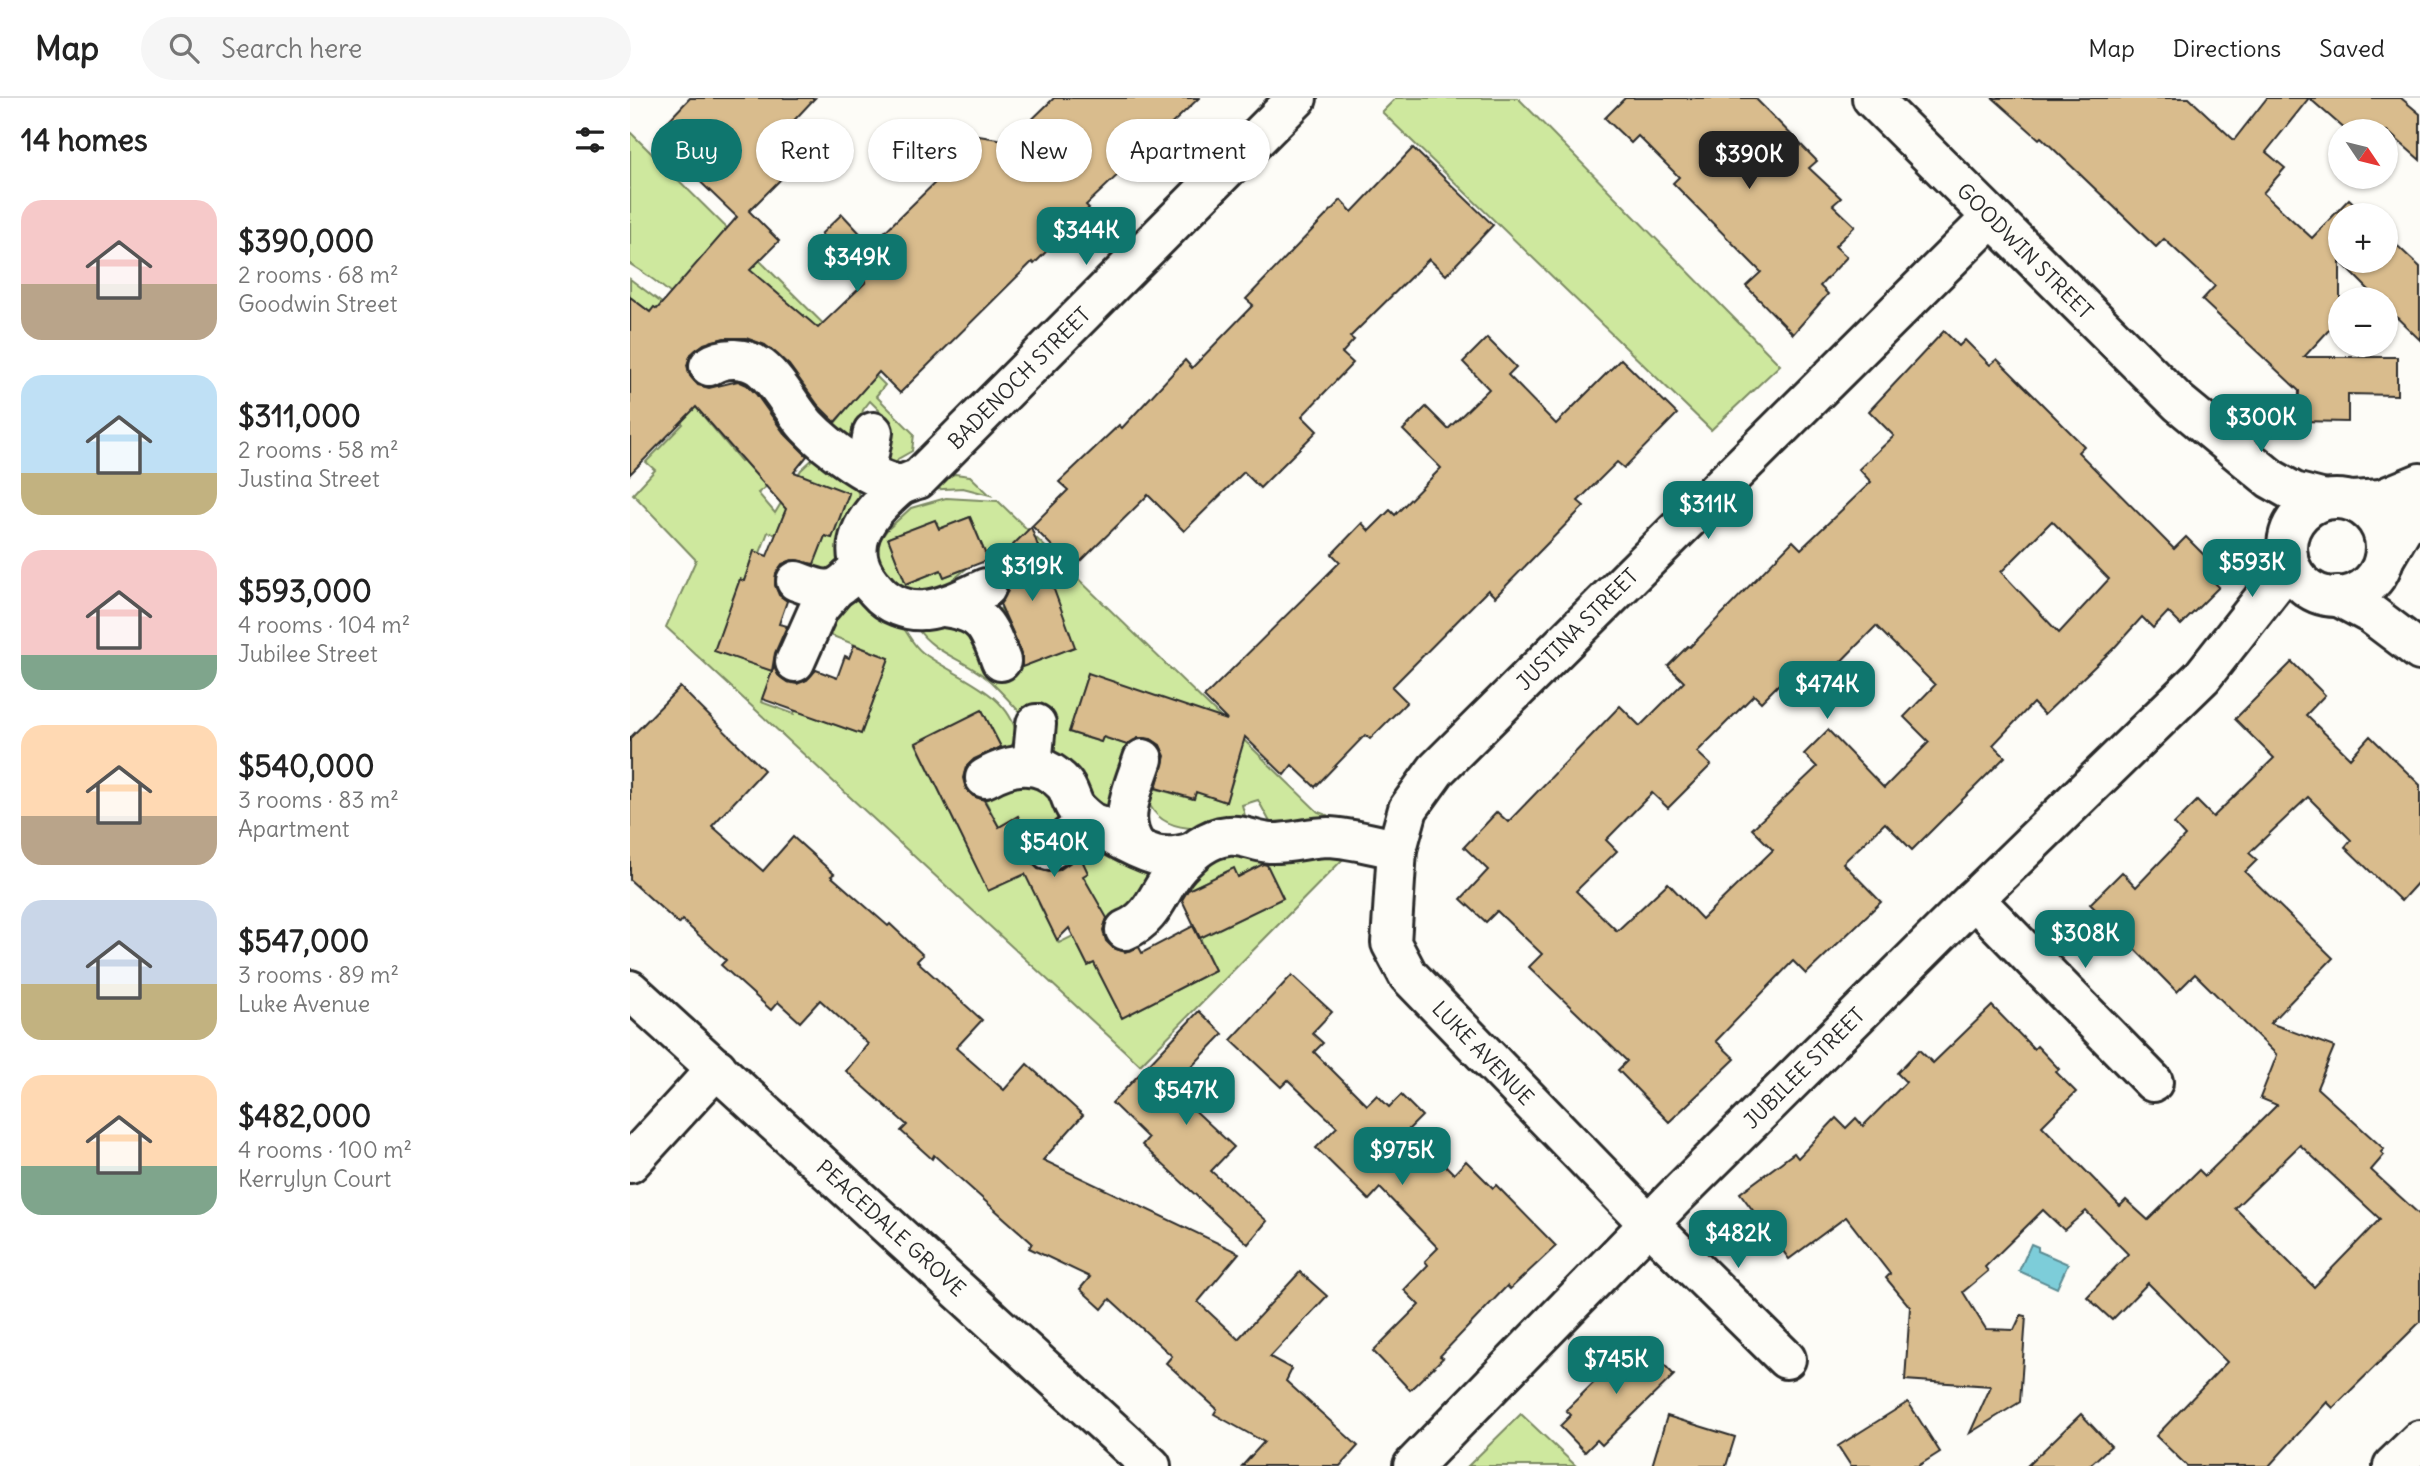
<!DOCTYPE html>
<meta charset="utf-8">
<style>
body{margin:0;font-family:Delius,sans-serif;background:#f6f6f6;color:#222;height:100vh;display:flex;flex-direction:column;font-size:26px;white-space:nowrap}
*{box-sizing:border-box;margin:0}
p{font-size:23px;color:#767676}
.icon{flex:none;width:38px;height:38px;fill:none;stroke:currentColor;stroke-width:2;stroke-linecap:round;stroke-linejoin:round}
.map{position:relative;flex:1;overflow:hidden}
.drawer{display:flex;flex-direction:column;background:#fff;width:630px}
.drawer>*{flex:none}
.hud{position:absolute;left:21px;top:21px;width:665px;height:63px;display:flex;gap:14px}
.needle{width:46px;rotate:125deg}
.fabs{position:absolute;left:1698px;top:21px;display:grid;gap:14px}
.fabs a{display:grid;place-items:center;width:70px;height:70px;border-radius:50%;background:#fff;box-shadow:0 2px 5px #0004;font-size:35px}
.price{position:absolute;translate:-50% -60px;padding:0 16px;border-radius:14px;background:#0f766e;color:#fff;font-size:23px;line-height:46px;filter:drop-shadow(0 2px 4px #0008)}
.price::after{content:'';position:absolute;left:50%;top:42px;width:21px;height:16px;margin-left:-10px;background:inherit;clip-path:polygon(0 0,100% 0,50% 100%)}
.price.current{background:#222;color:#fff}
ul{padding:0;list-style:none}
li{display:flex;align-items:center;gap:21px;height:175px;padding:0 21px}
li span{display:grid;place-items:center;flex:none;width:196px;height:140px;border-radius:21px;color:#555}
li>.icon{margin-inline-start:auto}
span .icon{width:84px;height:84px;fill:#fffc;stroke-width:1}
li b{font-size:30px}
h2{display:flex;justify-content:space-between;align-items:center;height:84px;padding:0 21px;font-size:30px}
.chip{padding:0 24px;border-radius:32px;background:#fff;box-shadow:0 2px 5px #0004;font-size:24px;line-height:63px}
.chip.current{background:#0f766e;color:#fff}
header{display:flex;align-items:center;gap:42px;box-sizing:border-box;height:98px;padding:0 35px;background:#fff;border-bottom:2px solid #e0e0e0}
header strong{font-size:33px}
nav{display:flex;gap:38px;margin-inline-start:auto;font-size:24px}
.search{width:490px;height:63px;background:#f6f6f6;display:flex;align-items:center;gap:18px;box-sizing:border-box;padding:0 24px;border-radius:38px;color:#767676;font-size:26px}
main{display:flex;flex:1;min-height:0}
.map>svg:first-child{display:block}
</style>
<header>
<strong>Map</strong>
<div class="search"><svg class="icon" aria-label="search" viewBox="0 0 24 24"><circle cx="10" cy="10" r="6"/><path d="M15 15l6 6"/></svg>Search here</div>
<nav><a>Map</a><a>Directions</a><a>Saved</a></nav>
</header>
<main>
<section class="drawer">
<h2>14 homes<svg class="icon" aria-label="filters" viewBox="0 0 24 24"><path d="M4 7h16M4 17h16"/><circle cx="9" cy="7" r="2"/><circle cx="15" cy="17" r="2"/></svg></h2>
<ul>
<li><span style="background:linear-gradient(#f6c9c9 60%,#b9a48a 0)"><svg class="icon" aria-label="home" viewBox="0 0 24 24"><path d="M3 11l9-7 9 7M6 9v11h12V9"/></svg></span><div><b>$390,000</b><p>2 rooms · 68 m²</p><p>Goodwin Street</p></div></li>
<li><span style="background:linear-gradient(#bfe0f5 70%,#c2b280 0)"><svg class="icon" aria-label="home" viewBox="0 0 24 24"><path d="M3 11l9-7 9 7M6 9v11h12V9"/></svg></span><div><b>$311,000</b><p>2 rooms · 58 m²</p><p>Justina Street</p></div></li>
<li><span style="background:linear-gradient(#f6c9c9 75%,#7fa58c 0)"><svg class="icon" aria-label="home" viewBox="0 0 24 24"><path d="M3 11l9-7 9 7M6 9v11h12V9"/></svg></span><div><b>$593,000</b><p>4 rooms · 104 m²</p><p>Jubilee Street</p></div></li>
<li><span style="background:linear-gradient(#ffd9b3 65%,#b9a48a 0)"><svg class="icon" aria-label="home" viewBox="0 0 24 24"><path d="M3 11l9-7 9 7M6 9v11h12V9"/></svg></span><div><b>$540,000</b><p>3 rooms · 83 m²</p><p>Apartment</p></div></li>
<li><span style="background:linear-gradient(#c9d6e8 60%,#c2b280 0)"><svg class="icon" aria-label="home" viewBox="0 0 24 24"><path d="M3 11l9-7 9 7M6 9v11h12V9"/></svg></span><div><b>$547,000</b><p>3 rooms · 89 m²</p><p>Luke Avenue</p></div></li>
<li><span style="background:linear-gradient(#ffd9b3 65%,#7fa58c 0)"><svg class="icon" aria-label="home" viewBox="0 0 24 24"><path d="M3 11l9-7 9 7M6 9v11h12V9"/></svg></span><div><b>$482,000</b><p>4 rooms · 100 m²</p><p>Kerrylyn Court</p></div></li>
</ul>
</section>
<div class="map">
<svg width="1790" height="1368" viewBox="0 0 1790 1368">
<rect width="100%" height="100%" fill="#fdfcf7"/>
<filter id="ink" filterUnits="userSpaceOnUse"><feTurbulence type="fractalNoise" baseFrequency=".0143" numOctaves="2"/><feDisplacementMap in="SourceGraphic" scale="14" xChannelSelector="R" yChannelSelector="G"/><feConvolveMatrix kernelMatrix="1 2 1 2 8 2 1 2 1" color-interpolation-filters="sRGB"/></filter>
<g filter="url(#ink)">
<!-- green -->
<g fill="#cee89e" stroke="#7c8a64" stroke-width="2">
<path d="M766,0H888L1150,267L1081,332L752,14Z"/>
<path d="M0,34L255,287L246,298L284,336L282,353L268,361L264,373L251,360L261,324L240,303L233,312L223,350L202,329L222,304L182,225L86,144L59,189L123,242L113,248L94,251C68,219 35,187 0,166Z"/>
<path d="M0,181L53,221L82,254L58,268L55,264L71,243L24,209L20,214L0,199Z"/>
<path d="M0,250L64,307L111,363L113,362L137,388L128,395L145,415L171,372L186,358L225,386L230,401L215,448L206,464L198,472L181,473L195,438L202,440L219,396L175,379L156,411L146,436L138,434L130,455L124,453L114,483L110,482L85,553L142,573L131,604L164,616L165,612L231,636L259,560L200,537L194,529L215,499C233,500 262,513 272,528C279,537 283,547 292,554C324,579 379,593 387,638L379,652L344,670L343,666L372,651L352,612L286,646L358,792L404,772L409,806L429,845L443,838L458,868L492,851L465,867L492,920L585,872L570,840L653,800L636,765L608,779L603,771L549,796L577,756L720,754L510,967L36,529L66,462L3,396L25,372L16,364L53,326L0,271Z"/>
<path d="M325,376L340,378L360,397L333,390L294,392L310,381Z"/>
<path d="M316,400L368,403L688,714L714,723L648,731L640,724L628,702L612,707L617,725C585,730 533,741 518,703L523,690L563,701L566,694L596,704L608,665L541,641L458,575L439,634L471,644L473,639L501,648L480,708L469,713C434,669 401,623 361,584C339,563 304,556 287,530L366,515L371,510L381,537L388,570L444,549L392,447L357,460L340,419L309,431L305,422L258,440L276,486L311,472L314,479L337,470L310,493L259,494L243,452L257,432L281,410Z"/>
<path d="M389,684L413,685L435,717L406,753L388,719L369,729L355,702Z"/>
<path d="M452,740L519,773L517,793L479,824L477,822L470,825L448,780L458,775L443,744Z"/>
<path d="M891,1316L946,1368H838Z"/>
</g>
<!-- water -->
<path fill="#7dcdd9" stroke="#5c8c93" stroke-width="2" d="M1401,1146L1408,1149V1153L1438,1166L1427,1190L1389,1173Z"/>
<!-- building -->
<g fill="#d9bc8d" stroke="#2b2b2b" stroke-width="2" fill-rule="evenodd">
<path d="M60,0H185L139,49L161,71L119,113L149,143L120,172L188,230L236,184L191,136L212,116L241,147L314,76L293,55L321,27L330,35L380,43L424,0H569L456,107L459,110L404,166L402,164L270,295L249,274L205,324L188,307L159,267L135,247L116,240H94L74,246L61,256L57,267L60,278L68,287L79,290L108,283L117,287L126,296L154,335L177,358L164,374L219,395L202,440L195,438L184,466L162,462L152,466L146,475L145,487L149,497L157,503L149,526L157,528L145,555L142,573L84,553L110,481L114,483L124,453L137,458L156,411L66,309L0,376V199L20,214L24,209L27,211L107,119L57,71L63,65L50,51L58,42L38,23Z"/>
<path d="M995,0H1125L1187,63L1179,70L1211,100L1203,107L1225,128L1205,148L1217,159L1190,188L1198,196L1163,236L1116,188L1131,174L1043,85L1049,79L1008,38L1001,45L975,20Z"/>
<path d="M1363,0H1559L1604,42L1637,0H1771L1790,16V62L1757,33H1717L1679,0L1636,54L1655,70L1633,95L1682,140L1719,101L1736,117H1710V163H1755V136L1790,169V242L1755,208V201H1748L1710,163V220L1674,259H1767V297L1718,296V324L1668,323L1669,293L1572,202L1585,188L1534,141L1526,149L1411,39L1409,41Z"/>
<path d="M783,50L863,127L816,177L799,161L720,239L724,242L712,255L723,265L672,318L687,333L630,390L614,374L554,433L518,397L444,470L402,428L438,392L429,384L489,327L492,330L555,262L562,270L623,207L616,201L711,102L722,114Z"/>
<path d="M1314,233L1329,248L1335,242L1360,267L1367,261L1454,348L1448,354L1544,451L1556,439L1585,468L1576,476L1589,489L1551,527L1538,514L1523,530L1512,519L1485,549L1414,617L1403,605L1363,647L1375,659L1282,752L1255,725L1213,765L1251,804L1176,876L1163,863L1086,943L1105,961L1039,1024L988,972L997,963L899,869L912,856L867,813L856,824L831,801L858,772L834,749L867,714L878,724L990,608L1010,628L1054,584L1038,568L1058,548L1060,549L1163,443L1171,451L1241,384L1229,371L1264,338L1239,313ZM1422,423L1479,481L1429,535L1371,474ZM1246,528L1305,587L1274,619L1299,644L1254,690L1198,632L1174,656L1187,669L1122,731L1143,752L1072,821L1038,785L987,833L946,793L987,753L976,742L1022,695L1038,710L1081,667L1067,654L1124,597L1131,604L1162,573L1182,593Z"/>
<path d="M857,240L886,269L878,277L926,326L991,261L1047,316L994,370L987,364L948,403L954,408L865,499L858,492L762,589L777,604L740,641L735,637L685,689L662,667L654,677L615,639L596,704L566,694L564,701L526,690L535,658L530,647L521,641L508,640L497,647L473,639L471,644L439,634L458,575L597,622L574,599L710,464L702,456L732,425L739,433L760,412L765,417L811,370L773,332L796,309L818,331L859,291L833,264Z"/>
<path d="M340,419L358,462L314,479L311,472L276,486L258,440L305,422L309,431Z"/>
<path d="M401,429L445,549L392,569V555L370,506L378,493L376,482L369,473L361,469Z"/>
<path d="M224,547L259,560L231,636L132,601L144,568L148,577L157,584L167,586L177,582L186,572L207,580L215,558L219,560Z"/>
<path d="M1662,564L1695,597L1676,617L1720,660L1740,638L1790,687V782L1771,803L1715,749L1721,742L1678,699L1619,755L1627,762L1615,774L1703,860L1640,925L1704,949L1687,990L1754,1051L1751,1054L1754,1057L1741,1072L1790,1117V1224L1703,1310L1697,1304L1639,1368H1557L1526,1338L1597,1264L1518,1185L1482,1222L1457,1199L1498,1156L1456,1113L1434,1132L1413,1112L1355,1169L1358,1173L1333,1194L1356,1231L1384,1232L1391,1217L1396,1218L1390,1304L1340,1335L1361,1288L1275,1282L1280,1209L1256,1180L1260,1176L1216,1119L1159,1161L1110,1095L1164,1055L1168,1060L1206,1020L1216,1030L1226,1020L1233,1028L1276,984L1267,975L1289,952L1303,965L1362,908L1404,951L1407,948L1429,971L1426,974L1446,994L1412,1028L1490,1108L1496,1102L1518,1122L1569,1072L1575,1078L1647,1007L1630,1000L1647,957L1565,876L1547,894L1460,806L1492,774L1506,789L1555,738L1544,726L1567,703L1583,719L1644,660L1605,621ZM1670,1047L1750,1121L1684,1189L1605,1110Z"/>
<path d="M50,589L134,672L82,728L133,773L163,739L204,776L201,778L258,828L260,826L293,857L287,863L352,922L326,950L374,992L397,966L453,1017L413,1062L609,1155L568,1204L608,1241L670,1174L697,1198L640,1259L662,1271L656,1283L728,1348L710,1368H612L634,1344L584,1316L587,1311L536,1265L542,1258L480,1201L472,1211L450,1191L460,1179L399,1150L402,1145L304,1057L302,1061L271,1033L277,1027L216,973L238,946L190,902L170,924L148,904L141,912L91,867L96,862L52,822L49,826L0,782V640Z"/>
<path d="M352,612L371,649L344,661L336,669L333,680L336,691L343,698L354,702L369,729L388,718L400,741L397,752L399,762L408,771L419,774L429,772L450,758L458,775L453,778L477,820L473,832L476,843L483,850L495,854L509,849L512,855L563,828L585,872L492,920L464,865L458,868L439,830L427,842L395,776L358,793L286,645Z"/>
<path d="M633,766L637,767L653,800L570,840L552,802L558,792L604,770L608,779Z"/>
<path d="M662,877L702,914L682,935L693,945L684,954L737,1007L747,997L759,1009L771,997L792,1018L779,1031L824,1076L836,1063L863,1090L866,1087L926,1148L880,1191L877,1188L810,1258L813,1260L780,1292L743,1253L789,1207L774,1192L798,1167L795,1163L808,1150L750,1090L739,1102L686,1050L707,1029L658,982L651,989L601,942Z"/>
<path d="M569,913L593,936L541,990L604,1049L581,1073L637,1123L618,1146L512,1047L518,1040L482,1005Z"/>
<path d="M1009,1240L1044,1277L972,1347L967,1342L955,1354L930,1328L941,1317L936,1312Z"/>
<path d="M1278,1304L1310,1354L1288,1368H1221L1208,1348Z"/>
<path d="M1451,1316L1481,1348L1459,1368H1397Z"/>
<path d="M1037,1318L1105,1339L1096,1368H1022Z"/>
</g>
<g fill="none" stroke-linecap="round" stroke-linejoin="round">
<defs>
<g id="minor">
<path d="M1242,0L1549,305L1641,381L1664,394L1695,402"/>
<path d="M79,268C94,258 115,259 130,269C149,284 161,310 177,328C194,346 247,388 273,386C277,385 283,382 288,381L667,0"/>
<path d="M236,373L243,334"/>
<path d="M272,386C235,417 207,451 247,493C258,506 278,514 295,512C317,510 337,498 356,490"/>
<circle cx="1706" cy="450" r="49"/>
<path d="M1723,403L1751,401L1790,385"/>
<path d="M1754,461L1774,427L1790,415"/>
<path d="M166,483C189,491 201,499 220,479"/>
<path d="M1707,498L1741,516L1790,553"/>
<path d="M313,509C353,514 358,527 371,563"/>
<path d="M165,564L189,510L205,491"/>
<path d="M406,626L403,657L409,669"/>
<path d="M355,680C381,665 411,660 434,686C440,693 441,703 446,710C460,727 504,751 525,757C538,760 550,758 562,754"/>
<path d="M507,749C486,723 504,689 513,661"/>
<path d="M419,752C439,743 445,726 469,727"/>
<path d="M1344,801L1523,984"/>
<path d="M495,832C525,820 529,790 549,768C562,754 577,740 598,738C612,736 626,744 640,745C660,746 679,739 698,739C722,740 745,747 767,751"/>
<path d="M0,892L521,1368"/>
<path d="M0,1065L87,970"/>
<path d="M1156,1261L1019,1126L778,877L761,845L767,751L778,711L806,672L1361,120"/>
<path d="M783,1368L1047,1097L1344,801L1572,579L1648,482L1656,470L1658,458"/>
<path d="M1763,1368L1790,1342"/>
</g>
</defs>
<!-- minor casing -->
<use href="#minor" stroke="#2b2b2b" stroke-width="44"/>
<!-- minor -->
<use href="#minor" stroke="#fdfcf7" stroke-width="38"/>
</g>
</g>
<g text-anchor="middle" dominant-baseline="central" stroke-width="6" stroke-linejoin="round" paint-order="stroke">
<!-- street labels -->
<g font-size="21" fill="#2b2b2b" stroke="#fdfcf7">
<text transform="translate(1395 153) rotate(45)">GOODWIN STREET</text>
<text transform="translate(389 280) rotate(-45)">BADENOCH STREET</text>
<text transform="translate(947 531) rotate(-45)">JUSTINA STREET</text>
<text transform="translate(853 955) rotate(46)">LUKE AVENUE</text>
<text transform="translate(1174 970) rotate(-45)">JUBILEE STREET</text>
<text transform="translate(261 1130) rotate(42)">PEACEDALE GROVE</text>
</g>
</g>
</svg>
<div class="fabs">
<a><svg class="needle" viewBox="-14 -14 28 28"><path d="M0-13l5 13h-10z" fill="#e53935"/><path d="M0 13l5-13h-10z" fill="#767676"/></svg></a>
<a>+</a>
<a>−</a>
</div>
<b class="price current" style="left:1119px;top:93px">$390K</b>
<b class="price" style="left:456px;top:169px">$344K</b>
<b class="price" style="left:227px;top:196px">$349K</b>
<b class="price" style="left:1631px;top:356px">$300K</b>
<b class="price" style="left:1078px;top:443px">$311K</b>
<b class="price" style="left:1622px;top:501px">$593K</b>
<b class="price" style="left:402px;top:505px">$319K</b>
<b class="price" style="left:1197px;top:623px">$474K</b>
<b class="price" style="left:424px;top:781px">$540K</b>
<b class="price" style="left:1455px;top:872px">$308K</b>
<b class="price" style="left:556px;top:1029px">$547K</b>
<b class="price" style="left:772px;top:1089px">$975K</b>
<b class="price" style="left:1108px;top:1172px">$482K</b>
<b class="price" style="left:986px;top:1298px">$745K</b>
<div class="hud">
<a class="chip current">Buy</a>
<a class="chip">Rent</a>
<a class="chip">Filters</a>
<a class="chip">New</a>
<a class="chip">Apartment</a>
</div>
</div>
</main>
